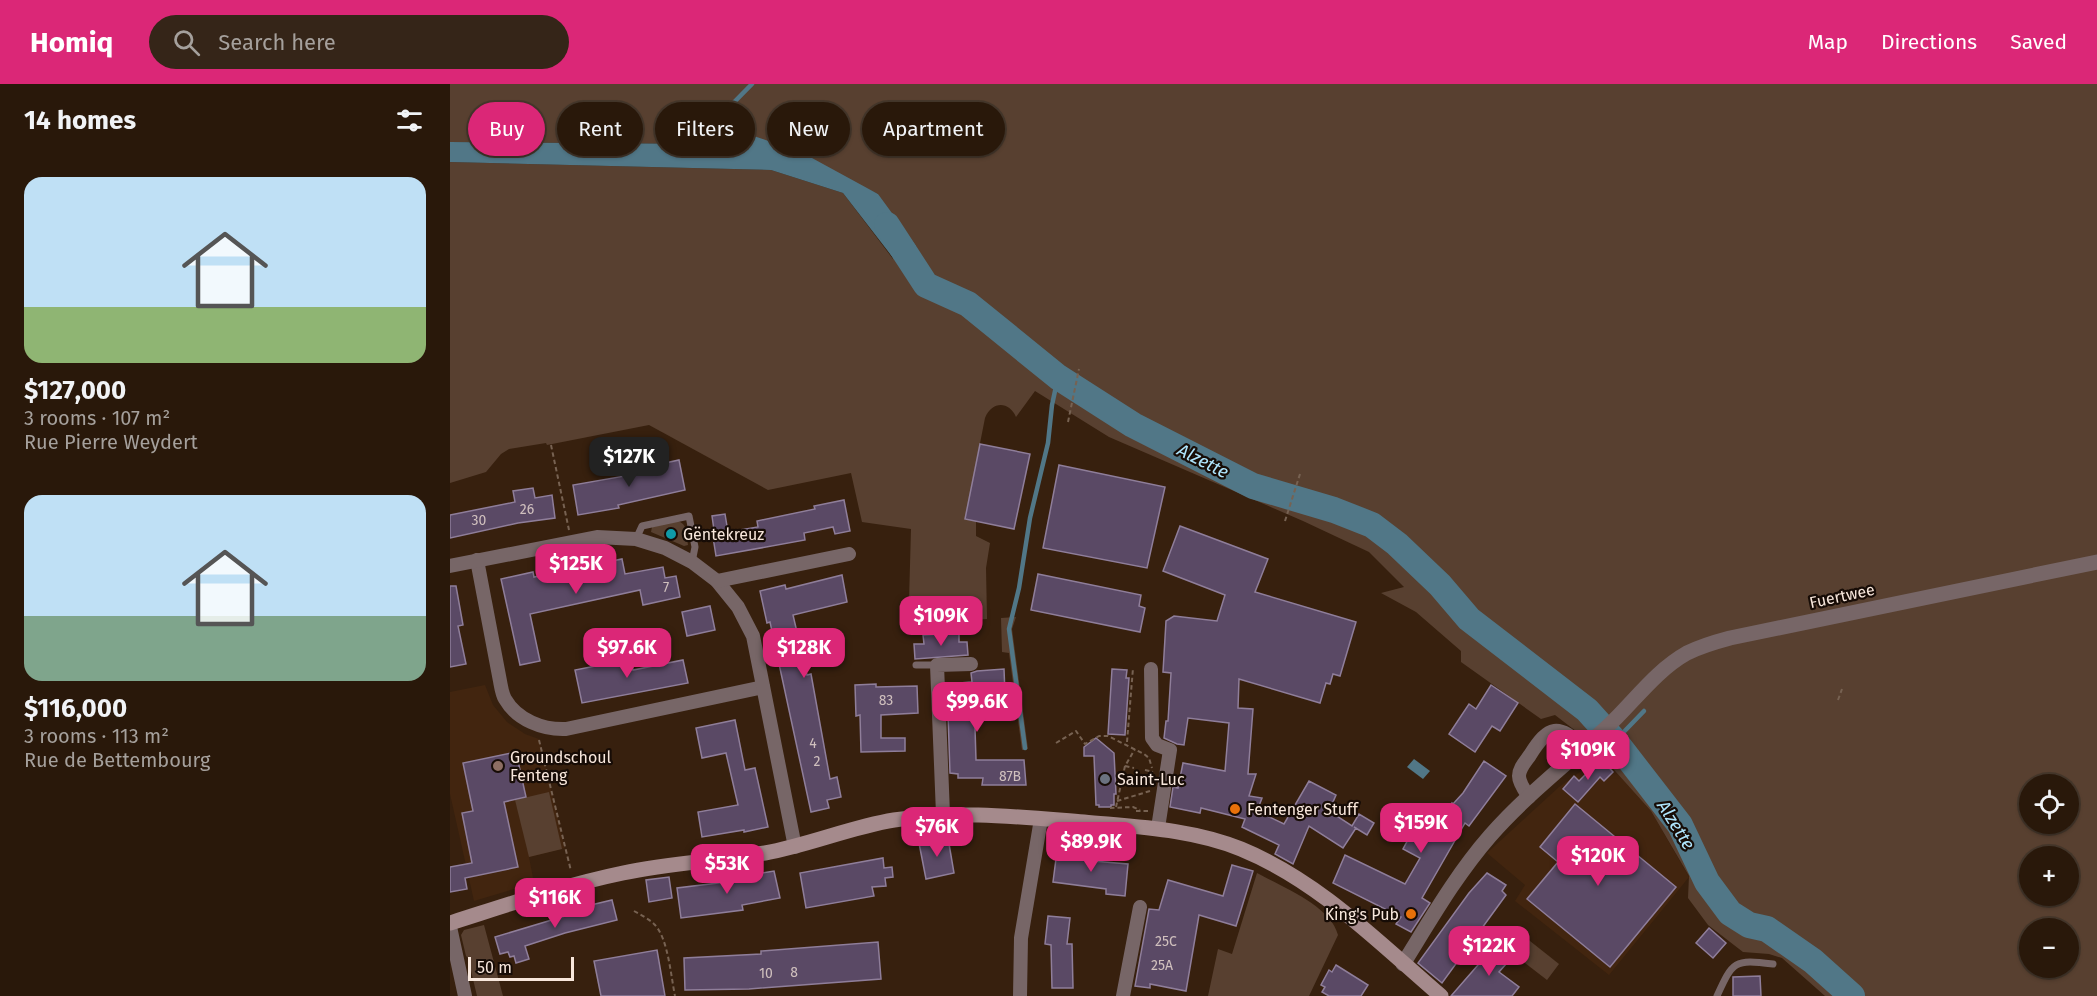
<!DOCTYPE html>
<meta charset="utf-8">
<style>
body{margin:0;font-family:"Fira Sans",sans-serif;background:#352518;color:#f1f3f6;height:100vh;display:flex;flex-direction:column;font-size:22px;white-space:nowrap}
*{box-sizing:border-box;margin:0}
p{font-size:20px;color:#a5a09c}
.icon{flex:none;width:33px;height:33px;fill:none;stroke:currentColor;stroke-width:2;stroke-linecap:round;stroke-linejoin:round}
.map{position:relative;flex:1;overflow:hidden}
.drawer{display:flex;flex-direction:column;background:#29180a;width:450px}
.drawer>*{flex:none}
.hud{position:absolute;left:18px;top:18px;width:570px;height:54px;display:flex;gap:12px}
.buttons{position:absolute;left:1569px;top:690px;display:grid;gap:12px}
.buttons a{display:grid;place-items:center;width:60px;height:60px;border-radius:50%;background:#29180a;box-shadow:0 2px 4px #0004,0 0 0 2px #45372b;font-size:30px}
.scale{position:absolute;left:18px;bottom:15px;width:106px;box-sizing:border-box;padding-left:6px;border:3px solid #f8e7dc;border-top:0;font-size:16px;line-height:21px;white-space:nowrap;color:#f8e7dc;-webkit-text-stroke:4px #170c06;paint-order:stroke}
.price{position:absolute;translate:-50% -51px;padding:0 14px;border-radius:12px;background:#db2777;color:#fff;font-size:20px;line-height:39px;filter:drop-shadow(0 2px 3px #0008)}
.price::after{content:'';position:absolute;left:50%;top:36px;width:18px;height:14px;margin-left:-9px;background:inherit;clip-path:polygon(0 0,100% 0,50% 100%)}
.price.active{background:#222;color:#fff}
ul{padding:0;list-style:none}
li{display:grid;align-content:center;gap:12px;height:318px;padding:0 24px}
li span{display:grid;place-items:center;height:186px;border-radius:18px;color:#555}
li>.icon{margin-inline-start:auto}
span .icon{width:108px;height:108px;fill:#fffc;stroke-width:1}
li b{font-size:26px}
h2{display:flex;justify-content:space-between;align-items:center;height:72px;padding:0 24px;font-size:26px}
.pill{padding:0 21px;border-radius:27px;background:#29180a;box-shadow:0 2px 4px #0004,0 0 0 2px #45372b;font-size:21px;line-height:54px}
.pill.active{background:#db2777;color:#fff}
header{display:flex;align-items:center;gap:36px;box-sizing:border-box;height:84px;padding:0 30px;background:#db2777;color:#fff}
header strong{font-size:28px}
nav{display:flex;gap:33px;margin-inline-start:auto;font-size:21px}
.search{width:420px;height:54px;background:#352518;display:flex;align-items:center;gap:15px;box-sizing:border-box;padding:0 21px;border-radius:33px;color:#a5a09c;font-size:22px}
main{display:flex;flex:1;min-height:0}
.map>svg:first-child{display:block}
</style>
<header>
<strong>Homiq</strong>
<div class="search"><svg class="icon" aria-label="search" viewBox="0 0 24 24"><circle cx="10" cy="10" r="6"/><path d="M15 15l6 6"/></svg>Search here</div>
<nav><a>Map</a><a>Directions</a><a>Saved</a></nav>
</header>
<main>
<section class="drawer">
<h2>14 homes<svg class="icon" aria-label="filters" viewBox="0 0 24 24"><path d="M4 7h16M4 17h16"/><circle cx="9" cy="7" r="2"/><circle cx="15" cy="17" r="2"/></svg></h2>
<ul>
<li><span style="background:linear-gradient(#bfe0f5 70%,#8fb573 0)"><svg class="icon" aria-label="home" viewBox="0 0 24 24"><path d="M3 11l9-7 9 7M6 9v11h12V9"/></svg></span><div><b>$127,000</b><p>3 rooms · 107 m²</p><p>Rue Pierre Weydert</p></div></li>
<li><span style="background:linear-gradient(#bfe0f5 65%,#7fa58c 0)"><svg class="icon" aria-label="home" viewBox="0 0 24 24"><path d="M3 11l9-7 9 7M6 9v11h12V9"/></svg></span><div><b>$116,000</b><p>3 rooms · 113 m²</p><p>Rue de Bettembourg</p></div></li>
</ul>
</section>
<div class="map">
<svg width="1647" height="912" viewBox="0 0 1647 912">
<rect width="100%" height="100%" fill="#37200e"/>
<!-- built -->
<g fill="#42250f">
<path d="M35,601L43,621L57,638L75,650L89,655L115,764L79,773L84,799L24,817L0,710V608Z"/>
<path d="M1152,672L1201,727L1239,793L1159,891L1065,817L1075,801L1037,769L1109,703Z"/>
</g>
<!-- green -->
<g fill="#584030" fill-rule="evenodd">
<path d="M0,0H1647V912H1375L1332,874L1319,870L1293,868L1258,841L1238,814L1239,792L1201,727L1148,668L1141,650L1131,651L1105,631L1091,635L1011,578V567L966,528L931,509L954,503L919,468L853,437L659,353L585,307L566,333C559,317 542,317 535,334L515,435L526,437V452L540,459L536,484L537,535L489,538L488,517H459L461,445L412,438L401,389L318,406L199,341L97,361L96,359L59,365L51,370L36,388L0,399V78L321,86L393,109L443,175L428,110L304,52L274,60L0,58ZM1580,700H1618V740H1580ZM1580,772H1618V812H1580ZM1580,844H1618V884H1580Z"/>
<path d="M227,437C238,439 237,452 238,461L234,462L201,448L202,443Z"/>
<path d="M566,533L562,545L578,665L572,666L559,569L552,568L551,534Z"/>
<path d="M99,708L112,765L79,773L65,716Z"/>
<path d="M807,789C832,803 881,822 888,851L859,912H758L768,865L782,870Z"/>
<path d="M34,841L53,912H27L18,874L16,872L11,851L14,846Z"/>
<path d="M1066,846L1109,880L1097,896L1053,862Z"/>
</g>
<!-- water -->
<g fill="#517787">
<path d="M304,52L351,68L428,110L466,162L444,175L393,109L321,86L0,78V58L274,60Z"/>
<path d="M964,675L980,687L973,695L957,683Z"/>
</g>
<g fill="none" stroke-linecap="round" stroke-linejoin="round">
<!-- stream -->
<g stroke="#517787" stroke-width="4.5">
<path d="M241,62L302,0"/>
<path d="M1165,657L1194,627"/>
<path d="M575,664L559,545L569,504L580,434L598,359L602,321L608,293"/>
</g>
<!-- river -->
<path stroke="#517787" stroke-width="26" d="M437,141L476,201L518,220L608,293L683,341L803,402L884,426L922,441L947,460L990,501L1019,535L1137,626L1165,657L1230,741L1257,798L1280,829L1299,841L1317,845L1363,877L1402,912"/>
</g>
<!-- building -->
<g fill="#5a4965" stroke="#8f7e9a" stroke-width="1.5">
<path d="M530,360L580,370L564,445L515,435Z"/>
<path d="M229,376L235,406L168,421L169,424L128,431L123,401L175,392L174,388Z"/>
<path d="M609,381L715,403L697,484L593,464Z"/>
<path d="M83,404L85,414L102,411L105,434L68,439L0,454V431L65,418L63,407Z"/>
<path d="M394,416L400,447L385,450L383,443L354,449L355,456L266,472L263,453H265L262,432L275,430L278,448L308,443L307,437L365,425L364,422Z"/>
<path d="M730,442L818,475L805,508L906,538L890,592L883,590L880,600L876,599L870,619L789,595L788,624L803,625L798,690H806L799,712L812,714L807,727L834,740L859,697L886,711L879,727L902,742L909,730L924,739L917,751L904,743L906,744L893,764L859,742L843,780L825,770L829,761L792,743L795,735L751,724L750,729L720,723L723,703L728,704L733,679L775,687L779,639L738,634L734,661L727,660L714,654L716,637H718L721,589L713,588L716,537L724,532L767,537L775,511L713,487Z"/>
<path d="M172,475L175,490L213,483L215,494L226,492L230,513L193,521L190,506L80,530L90,577L70,581L51,495L83,488L84,493Z"/>
<path d="M588,490L691,511L689,522L695,524L690,548L581,526Z"/>
<path d="M392,491L397,518L343,531L357,591L361,590L380,695L387,693L391,713L377,716L379,724L361,728L320,538L317,539L310,507L335,501L336,505Z"/>
<path d="M0,502H6L13,541L8,542L16,580L0,583Z"/>
<path d="M260,522L265,546L237,552L232,528Z"/>
<path d="M509,549V558H517L518,571L465,575L464,560H474L473,551Z"/>
<path d="M181,575L183,586L233,576L238,599L132,619L125,586Z"/>
<path d="M554,585L555,610L524,611L526,676H574L576,701H532L533,694H508V690L500,689L497,600L522,598L521,589L527,587Z"/>
<path d="M662,585L677,586L676,594H679L675,651L658,650Z"/>
<path d="M426,600V603L467,602L468,629L431,631V654H455V667L411,668L410,631L406,632L405,601Z"/>
<path d="M1041,601L1068,619L1050,647L1042,642L1025,668L999,650L1019,620L1026,625Z"/>
<path d="M285,636L295,686L305,684L318,743L294,748V746L252,753L248,728L288,721L276,669L252,674L246,644Z"/>
<path d="M646,654L664,669L666,710H664V721H661V723H649V721H646L644,672H634V663Z"/>
<path d="M66,668L76,713L54,718L68,783L15,794L17,805L0,808V783L22,779L12,729L23,727L13,679Z"/>
<path d="M1151,675L1163,688L1154,697L1150,693L1128,718L1113,705L1124,692L1129,697Z"/>
<path d="M1034,677L1056,692L1019,742L1015,739L972,814L980,819L961,848L946,840L951,833L883,799L895,771L955,800L970,774L953,765L973,728L990,737L1002,719L1003,720L1013,709Z"/>
<path d="M1125,720L1226,803L1160,883L1077,815L1108,778L1090,763Z"/>
<path d="M498,754L504,789L476,795L469,759Z"/>
<path d="M607,767L643,772V777L678,780L675,812L656,810V805L603,798Z"/>
<path d="M433,774L434,784L442,783L443,793L435,794L436,802L422,803L424,812L356,824L350,789Z"/>
<path d="M782,781L803,787L786,842L749,831L736,907L700,900V904L685,902L699,825L709,826L718,796L773,812Z"/>
<path d="M324,787L330,814L292,821L293,826L231,834L227,804L301,795V791Z"/>
<path d="M1037,789L1056,801L1052,807L1056,811L992,899L968,879L1019,809Z"/>
<path d="M219,793L222,814L199,818L196,796Z"/>
<path d="M162,816L167,836L115,849L75,862L79,875L66,879L64,872L60,873L58,868L50,870L45,853L125,829L124,825Z"/>
<path d="M598,832L620,834L617,860H622L623,904H602L601,861L595,860Z"/>
<path d="M1259,844L1276,859L1263,874L1246,859Z"/>
<path d="M428,858L431,895L299,905L235,906L234,874L311,870V867Z"/>
<path d="M1048,858L1064,871L1049,888L1069,903L1062,912H1001Z"/>
<path d="M207,866L215,912H151L144,877Z"/>
<path d="M886,881L918,901L911,912H879L872,908L875,903L871,901L879,886L882,888Z"/>
<path d="M1310,892L1311,912H1283V893Z"/>
</g>
<g fill="none" stroke-linecap="round" stroke-linejoin="round">
<!-- path -->
<g stroke="#776252" stroke-width="2" stroke-dasharray="4.5 3" stroke-linecap="butt">
<path d="M618,338L629,285"/>
<path d="M101,361L119,446"/>
<path d="M835,437L850,390"/>
<path d="M1388,616L1392,605"/>
<path d="M89,656L121,787"/>
<path d="M677,658L683,584"/>
<path d="M606,659L626,647L635,660L649,652H658L694,670L699,674L702,684"/>
<path d="M675,682L684,684"/>
<path d="M695,686L703,688"/>
<path d="M667,717L700,707"/>
<path d="M666,723L675,682L685,665"/>
<path d="M660,724L683,723L690,726"/>
<path d="M686,727H698"/>
<path d="M184,827C191,831 199,835 204,840C218,853 221,893 225,912"/>
</g>
<!-- service -->
<g stroke="#776667" stroke-width="7">
<path d="M186,455L192,442L239,432L245,463L242,478"/>
<path d="M466,581H487"/>
<path d="M1267,912C1283,877 1284,875 1323,880"/>
</g>
<!-- minor -->
<g stroke="#776667" stroke-width="14">
<path d="M27,476L50,597C51,602 52,610 55,615C67,636 93,646 116,645L313,603"/>
<path d="M0,482L147,453L186,455L215,464L242,478L267,497L288,523L303,552L345,763"/>
<path d="M267,497L399,470"/>
<path d="M701,585L702,654L707,661L720,666L708,744"/>
<path d="M1079,713C1075,707 1069,699 1069,692C1069,684 1076,677 1080,671C1099,641 1108,639 1134,664"/>
<path d="M493,730L487,581L521,580"/>
<path d="M0,843L15,912"/>
<path d="M570,912L571,854L591,735"/>
<path d="M673,912L690,823"/>
</g>
<!-- tertiary -->
<path stroke="#776667" stroke-width="15" d="M953,880C981,835 1006,791 1040,752C1075,712 1118,679 1157,643C1183,619 1205,587 1237,569C1251,562 1265,558 1280,554L1647,478"/>
<!-- secondary -->
<path stroke="#a58a8c" stroke-width="15" d="M0,839C57,821 115,801 173,789C220,779 268,777 315,769C359,761 401,743 444,736C508,726 570,733 634,738C687,743 742,745 791,765C869,797 928,858 991,912"/>
</g>
<!-- markers -->
<circle fill="#0f9aa8" stroke="#170c06" stroke-width="2" cx="221" cy="450" r="6"/>
<circle fill="#8d6e63" stroke="#170c06" stroke-width="2" cx="48" cy="682" r="6"/>
<circle fill="#6b7280" stroke="#170c06" stroke-width="2" cx="655" cy="695" r="6"/>
<g fill="#e8710a" stroke="#170c06" stroke-width="2">
<circle cx="785" cy="725" r="6"/>
<circle cx="961" cy="830" r="6"/>
</g>
<g text-anchor="middle" dominant-baseline="central" stroke-width="4.5" stroke-linejoin="round" paint-order="stroke">
<!-- number labels -->
<g font-size="14" fill="#d0c0be">
<text x="77" y="425">26</text>
<text x="29" y="436">30</text>
<text x="216" y="503">7</text>
<text x="436" y="616">83</text>
<text x="363" y="659">4</text>
<text x="367" y="677">2</text>
<text x="560" y="692">87B</text>
<text x="716" y="857">25C</text>
<text x="712" y="881">25A</text>
<text x="344" y="888">8</text>
<text x="316" y="889">10</text>
</g>
<!-- poi labels -->
<g font-size="16" fill="#f8e7dc" stroke="#170c06" text-anchor="start">
<text x="233" y="450">Gëntekreuz</text>
<text x="60" y="673">Groundschoul<tspan x="60" dy="18">Fenteng</tspan></text>
<text x="667" y="695">Saint-Luc</text>
<text x="797" y="725">Fentenger Stuff</text>
<text x="949" y="830" text-anchor="end">King's Pub</text>
</g>
<!-- street labels -->
<g font-size="16" fill="#f8e7dc" stroke="#170c06">
<text transform="translate(1392 512) rotate(-12)">Fuertwee</text>
</g>
<!-- water labels -->
<g font-size="18" font-style="italic" fill="#afe5fd" stroke="#170c06">
<text transform="translate(753 377) rotate(27)">Alzette</text>
<text transform="translate(1226 741) rotate(58)">Alzette</text>
</g>
</g>
</svg>
<div class="buttons">
<a><svg class="icon" aria-label="locate" viewBox="0 0 24 24"><circle cx="12" cy="12" r="6"/><path d="M12 2v4M12 18v4M2 12h4M18 12h4"/></svg></a>
<a>+</a>
<a>−</a>
</div>
<div class="scale">50 m</div>
<b class="price active" style="left:179px;top:404px">$127K</b>
<b class="price" style="left:126px;top:511px">$125K</b>
<b class="price" style="left:491px;top:563px">$109K</b>
<b class="price" style="left:177px;top:595px">$97.6K</b>
<b class="price" style="left:354px;top:595px">$128K</b>
<b class="price" style="left:527px;top:649px">$99.6K</b>
<b class="price" style="left:1138px;top:697px">$109K</b>
<b class="price" style="left:971px;top:770px">$159K</b>
<b class="price" style="left:487px;top:774px">$76K</b>
<b class="price" style="left:641px;top:789px">$89.9K</b>
<b class="price" style="left:1148px;top:803px">$120K</b>
<b class="price" style="left:277px;top:811px">$53K</b>
<b class="price" style="left:105px;top:845px">$116K</b>
<b class="price" style="left:1039px;top:893px">$122K</b>
<div class="hud">
<a class="pill active">Buy</a>
<a class="pill">Rent</a>
<a class="pill">Filters</a>
<a class="pill">New</a>
<a class="pill">Apartment</a>
</div>
</div>
</main>
